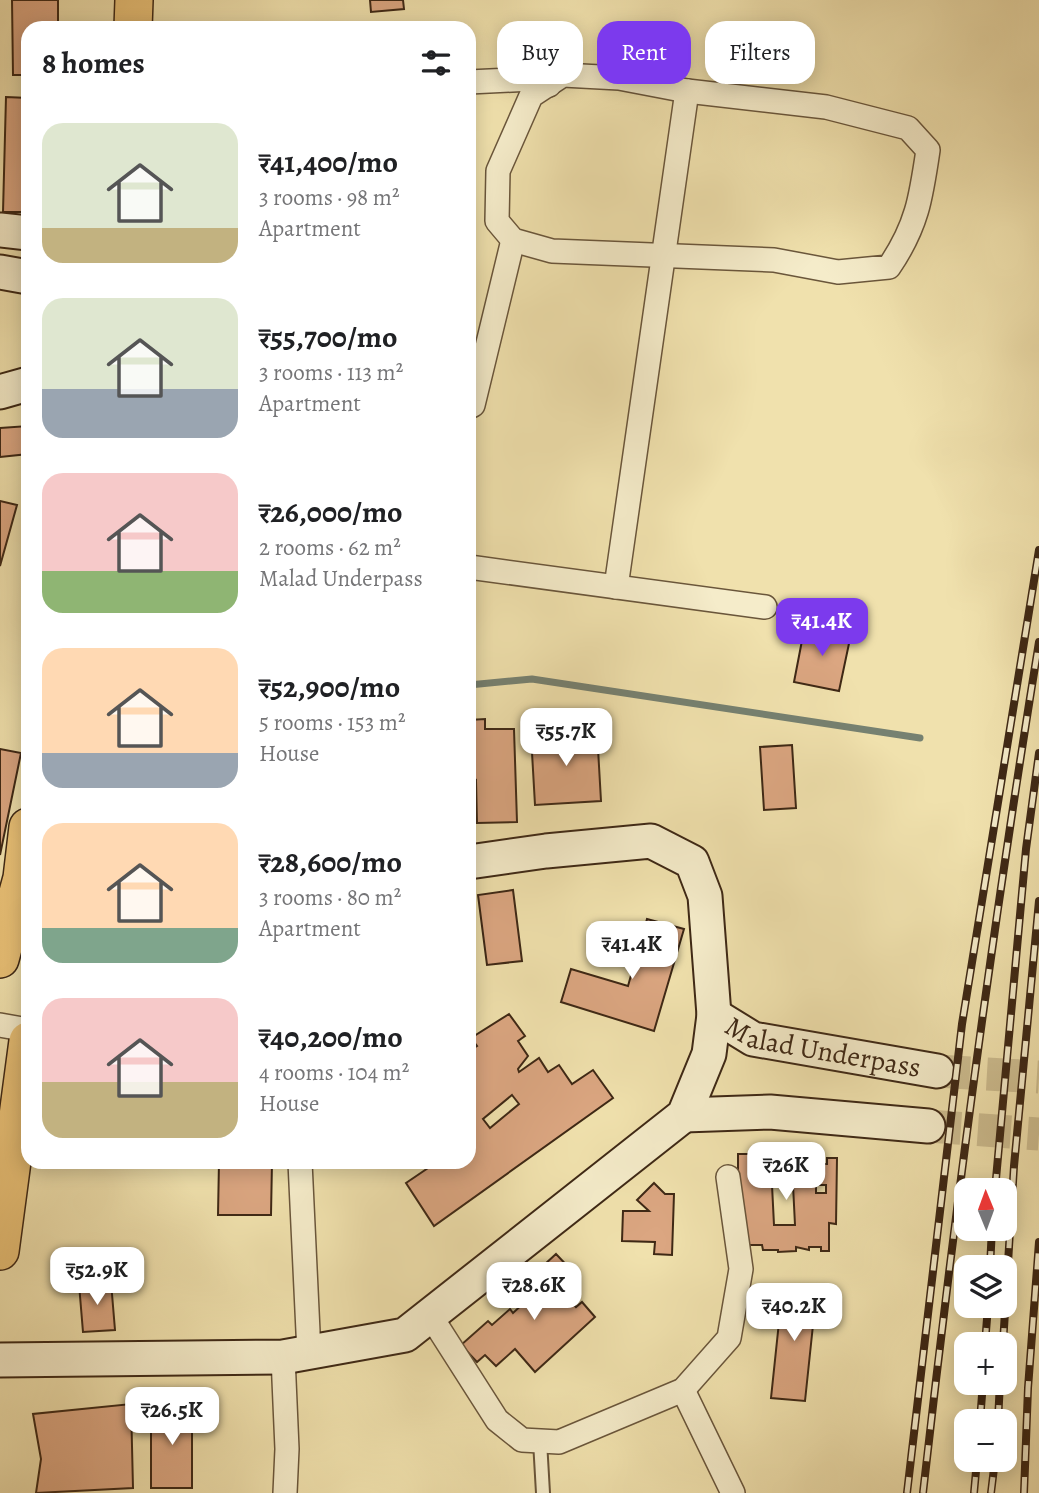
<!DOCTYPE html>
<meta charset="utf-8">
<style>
body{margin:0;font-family:Alegreya,serif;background:#f2f2f2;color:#202124;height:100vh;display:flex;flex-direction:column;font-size:26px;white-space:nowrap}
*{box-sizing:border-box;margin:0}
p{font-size:23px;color:#757577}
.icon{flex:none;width:38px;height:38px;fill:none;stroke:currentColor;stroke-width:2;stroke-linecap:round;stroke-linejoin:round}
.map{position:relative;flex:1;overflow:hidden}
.details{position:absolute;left:21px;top:21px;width:455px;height:1148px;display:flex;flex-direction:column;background:#fff;border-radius:21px;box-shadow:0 4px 18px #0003}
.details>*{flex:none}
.top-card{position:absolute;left:497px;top:21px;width:436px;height:63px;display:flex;gap:14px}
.needle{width:46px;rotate:359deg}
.buttons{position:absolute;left:954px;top:1178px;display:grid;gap:14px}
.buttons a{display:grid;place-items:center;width:63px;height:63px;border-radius:14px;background:#fff;box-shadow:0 4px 18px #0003;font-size:35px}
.price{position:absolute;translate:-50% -60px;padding:0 16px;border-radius:14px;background:#fff;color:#222;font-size:23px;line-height:46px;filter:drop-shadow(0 2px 4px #0008)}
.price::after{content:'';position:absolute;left:50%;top:42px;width:21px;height:16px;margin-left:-10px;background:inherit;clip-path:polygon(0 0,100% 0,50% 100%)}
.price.active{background:#7c3aed;color:#fff}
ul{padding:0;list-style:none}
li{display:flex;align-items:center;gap:21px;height:175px;padding:0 21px}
li span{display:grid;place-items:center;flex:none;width:196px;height:140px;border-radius:21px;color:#555}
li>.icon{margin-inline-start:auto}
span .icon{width:84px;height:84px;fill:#fffc;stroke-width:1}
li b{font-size:30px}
h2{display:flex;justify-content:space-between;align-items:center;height:84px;padding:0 21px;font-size:30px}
.chip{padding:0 24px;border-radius:21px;background:#fff;box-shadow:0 4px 18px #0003;font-size:24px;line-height:63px}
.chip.active{background:#7c3aed;color:#fff}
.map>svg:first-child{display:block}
</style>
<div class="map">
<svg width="1039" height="1493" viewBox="0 0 1039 1493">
<rect width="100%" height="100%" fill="#f0e1ad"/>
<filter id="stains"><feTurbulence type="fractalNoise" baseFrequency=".00286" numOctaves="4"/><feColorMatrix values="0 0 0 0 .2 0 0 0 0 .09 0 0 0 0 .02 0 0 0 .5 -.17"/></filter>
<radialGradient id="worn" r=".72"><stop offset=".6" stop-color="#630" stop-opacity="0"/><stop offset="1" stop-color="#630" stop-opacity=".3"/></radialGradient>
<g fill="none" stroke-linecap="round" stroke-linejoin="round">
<!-- stream -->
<path stroke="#768171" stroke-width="7" d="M469,685L532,679L920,738"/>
</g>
<!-- building -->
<g fill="#dba681" stroke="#3e2815" stroke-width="2" fill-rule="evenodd">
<path d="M12,0H58V28H28V75H13Z"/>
<path d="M370,0H403L404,9L371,12Z"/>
<path d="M6,97L28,98V212H3Z"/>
<path d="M28,426V454L0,457V428Z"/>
<path d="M0,501L17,505L0,566Z"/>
<path d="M805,625L851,634L839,691L794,682Z"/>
<path d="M485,719V729H514L517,822L477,823L476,780L469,781V720Z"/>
<path d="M597,731L601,801L535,805L531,735Z"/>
<path d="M792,745L796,808L764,810L760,747Z"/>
<path d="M0,749L21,753L0,855Z"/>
<path d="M513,890L522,961L487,965L478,895Z"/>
<path d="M647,919L684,929L654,1031L561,1002L571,969L628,986Z"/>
<path d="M509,1014L525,1036L518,1041L528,1056L518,1069L519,1072L539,1058L548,1072L559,1065L572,1084L593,1070L613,1098L434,1226L406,1183L437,1162H469V1113L471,1112L469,1051L477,1046L471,1038ZM512,1095L519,1104L490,1128L483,1119Z"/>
<path d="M738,1154H780V1161L796,1158V1162L807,1163V1156L816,1157V1164H827V1158H837L836,1224L829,1223V1251H821V1247H809V1250L796,1247V1251L778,1252V1250H763L762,1245H750V1249H744L738,1243ZM772,1185H793L795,1225H774ZM816,1185H826V1193H816Z"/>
<path d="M219,1162H272L271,1215H218Z"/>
<path d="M654,1183L665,1194H674L672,1255L654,1254L655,1242L622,1241L623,1211H649L637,1200Z"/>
<path d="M556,1254L574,1273L564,1282L570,1289L564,1294L576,1307L582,1302L595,1317L535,1372L515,1349L496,1366L485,1355L477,1362L461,1345L488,1321L492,1325L510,1309L513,1313L526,1301L523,1297L538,1284L532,1276Z"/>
<path d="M111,1282L115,1330L83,1332L79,1284Z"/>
<path d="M783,1284L817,1287L805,1401L771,1398Z"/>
<path d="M131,1404L133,1488L36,1493L41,1459L33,1414Z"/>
<rect x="151" y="1405" width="41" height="83"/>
</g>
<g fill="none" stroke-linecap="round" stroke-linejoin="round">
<!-- secondary-tunnel -->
<g stroke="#ccbc8f" stroke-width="33" stroke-dasharray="33 17" stroke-linecap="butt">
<path d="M937,1071L1039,1077"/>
<path d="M928,1126L1039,1134"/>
</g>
<defs>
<path id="service" d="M540,1441L543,1493"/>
<g id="minor">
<path d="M563,75L619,78L687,91L826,107L908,128L928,150C921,198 917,226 889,267L838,272L774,260L552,251L513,240L497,221L498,171L531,96Z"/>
<path d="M469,82L531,79L549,85"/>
<path d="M469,407L473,405L513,240"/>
<path d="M469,567L765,607"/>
<path d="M616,587L687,91"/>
<path d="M0,1025L28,1030"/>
<path d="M300,1162L309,1353"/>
<path d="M430,1315L497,1420L522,1440L559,1442L683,1390L729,1338L741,1269L728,1177"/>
<path d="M283,1357L287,1449L285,1493"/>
<path d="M683,1390L733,1493"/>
</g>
<g id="secondary">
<path d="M0,230L28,233"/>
<path d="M0,272L28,277"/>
<path d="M0,392L28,384"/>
<path id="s1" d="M714,1015L753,1039L937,1071"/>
<path d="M684,1115L770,1112L928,1126"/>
<path d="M0,1360L283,1357L405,1335L684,1115L709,1054L714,1015L705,896L692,862L651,841L546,851L469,862"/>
</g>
<g id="primary">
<path d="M133,28L134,0"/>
<path d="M0,959L22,878L28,827"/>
<path d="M0,1251L28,1041"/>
</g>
</defs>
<!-- service casing -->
<use href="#service" stroke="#6a563b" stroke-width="16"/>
<!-- minor casing -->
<use href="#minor" stroke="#6a563b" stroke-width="26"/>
<!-- secondary casing -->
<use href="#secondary" stroke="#3e2815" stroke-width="37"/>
<!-- primary casing -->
<use href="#primary" stroke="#3e2815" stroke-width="40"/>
<!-- service -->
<use href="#service" stroke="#f5ecca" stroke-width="12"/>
<!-- minor -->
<use href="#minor" stroke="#f5ecca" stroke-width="23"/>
<!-- secondary -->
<use href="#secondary" stroke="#f5ecca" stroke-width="33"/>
<!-- primary -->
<use href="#primary" stroke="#e8c076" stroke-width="37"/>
<defs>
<g id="rail">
<path d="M995,1190L1026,849L1039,753"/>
<path d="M990,1267L992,1228"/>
<path d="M985,1344L988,1306"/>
<path d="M1003,1344L1014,1166L1039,901"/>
<path d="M980,1421L983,1382"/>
<path d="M998,1421L1000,1382"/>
<path d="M907,1493L962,1024L1039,550"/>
<path d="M923,1493C955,1208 993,925 1039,642"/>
<path d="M974,1493L977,1460"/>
<path d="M991,1493L995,1460"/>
<path d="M1024,1493L1028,1388L1039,1242"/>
</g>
</defs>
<!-- rail casing -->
<use href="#rail" stroke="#3e2815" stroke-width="8"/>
<!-- rail -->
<use href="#rail" stroke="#f5ecca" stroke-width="5" stroke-dasharray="16" stroke-linecap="butt"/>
</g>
<g text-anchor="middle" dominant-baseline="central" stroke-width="5" stroke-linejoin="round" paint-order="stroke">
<!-- street labels -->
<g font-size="28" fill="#3e2815" stroke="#f5ecca">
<text stroke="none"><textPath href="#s1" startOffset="116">Malad Underpass</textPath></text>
</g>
</g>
<rect width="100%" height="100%" filter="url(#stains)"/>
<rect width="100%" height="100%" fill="url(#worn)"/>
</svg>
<div class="buttons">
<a><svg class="needle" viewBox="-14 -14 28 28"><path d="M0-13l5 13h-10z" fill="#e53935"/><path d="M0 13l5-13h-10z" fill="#757577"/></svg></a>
<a><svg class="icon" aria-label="layers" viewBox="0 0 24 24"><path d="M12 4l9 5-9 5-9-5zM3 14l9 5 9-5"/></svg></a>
<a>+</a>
<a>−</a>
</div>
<b class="price active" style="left:822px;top:658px">₹41.4K</b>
<b class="price" style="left:566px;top:768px">₹55.7K</b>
<b class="price" style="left:632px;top:981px">₹41.4K</b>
<b class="price" style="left:786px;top:1202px">₹26K</b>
<b class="price" style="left:97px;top:1307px">₹52.9K</b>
<b class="price" style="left:534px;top:1322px">₹28.6K</b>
<b class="price" style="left:794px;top:1343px">₹40.2K</b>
<b class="price" style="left:172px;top:1447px">₹26.5K</b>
<div class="top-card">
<a class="chip">Buy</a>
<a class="chip active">Rent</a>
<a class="chip">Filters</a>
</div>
<section class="details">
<h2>8 homes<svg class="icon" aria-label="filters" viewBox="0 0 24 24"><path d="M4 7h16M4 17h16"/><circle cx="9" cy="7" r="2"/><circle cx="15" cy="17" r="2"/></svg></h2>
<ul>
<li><span style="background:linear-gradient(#dfe7d0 75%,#c2b280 0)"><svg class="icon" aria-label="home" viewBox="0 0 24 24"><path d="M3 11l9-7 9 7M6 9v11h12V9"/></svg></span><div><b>₹41,400/mo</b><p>3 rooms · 98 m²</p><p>Apartment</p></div></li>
<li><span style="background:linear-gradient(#dfe7d0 65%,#9aa5b1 0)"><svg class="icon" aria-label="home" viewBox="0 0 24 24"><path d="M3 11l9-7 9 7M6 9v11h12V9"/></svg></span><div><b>₹55,700/mo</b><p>3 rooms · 113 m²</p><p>Apartment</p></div></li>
<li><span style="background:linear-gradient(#f6c9c9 70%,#8fb573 0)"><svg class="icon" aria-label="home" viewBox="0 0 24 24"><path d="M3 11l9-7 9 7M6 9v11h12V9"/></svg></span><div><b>₹26,000/mo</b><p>2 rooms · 62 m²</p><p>Malad Underpass</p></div></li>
<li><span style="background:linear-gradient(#ffd9b3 75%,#9aa5b1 0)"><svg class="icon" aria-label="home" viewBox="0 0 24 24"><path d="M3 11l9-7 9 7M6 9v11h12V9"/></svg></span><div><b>₹52,900/mo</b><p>5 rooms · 153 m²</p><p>House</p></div></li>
<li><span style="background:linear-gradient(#ffd9b3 75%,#7fa58c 0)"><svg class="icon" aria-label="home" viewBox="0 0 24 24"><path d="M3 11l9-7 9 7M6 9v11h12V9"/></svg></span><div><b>₹28,600/mo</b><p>3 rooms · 80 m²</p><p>Apartment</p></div></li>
<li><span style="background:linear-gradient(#f6c9c9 60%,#c2b280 0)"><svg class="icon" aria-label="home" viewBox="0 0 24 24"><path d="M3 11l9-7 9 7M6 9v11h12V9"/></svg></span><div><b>₹40,200/mo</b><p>4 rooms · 104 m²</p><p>House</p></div></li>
</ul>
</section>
</div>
